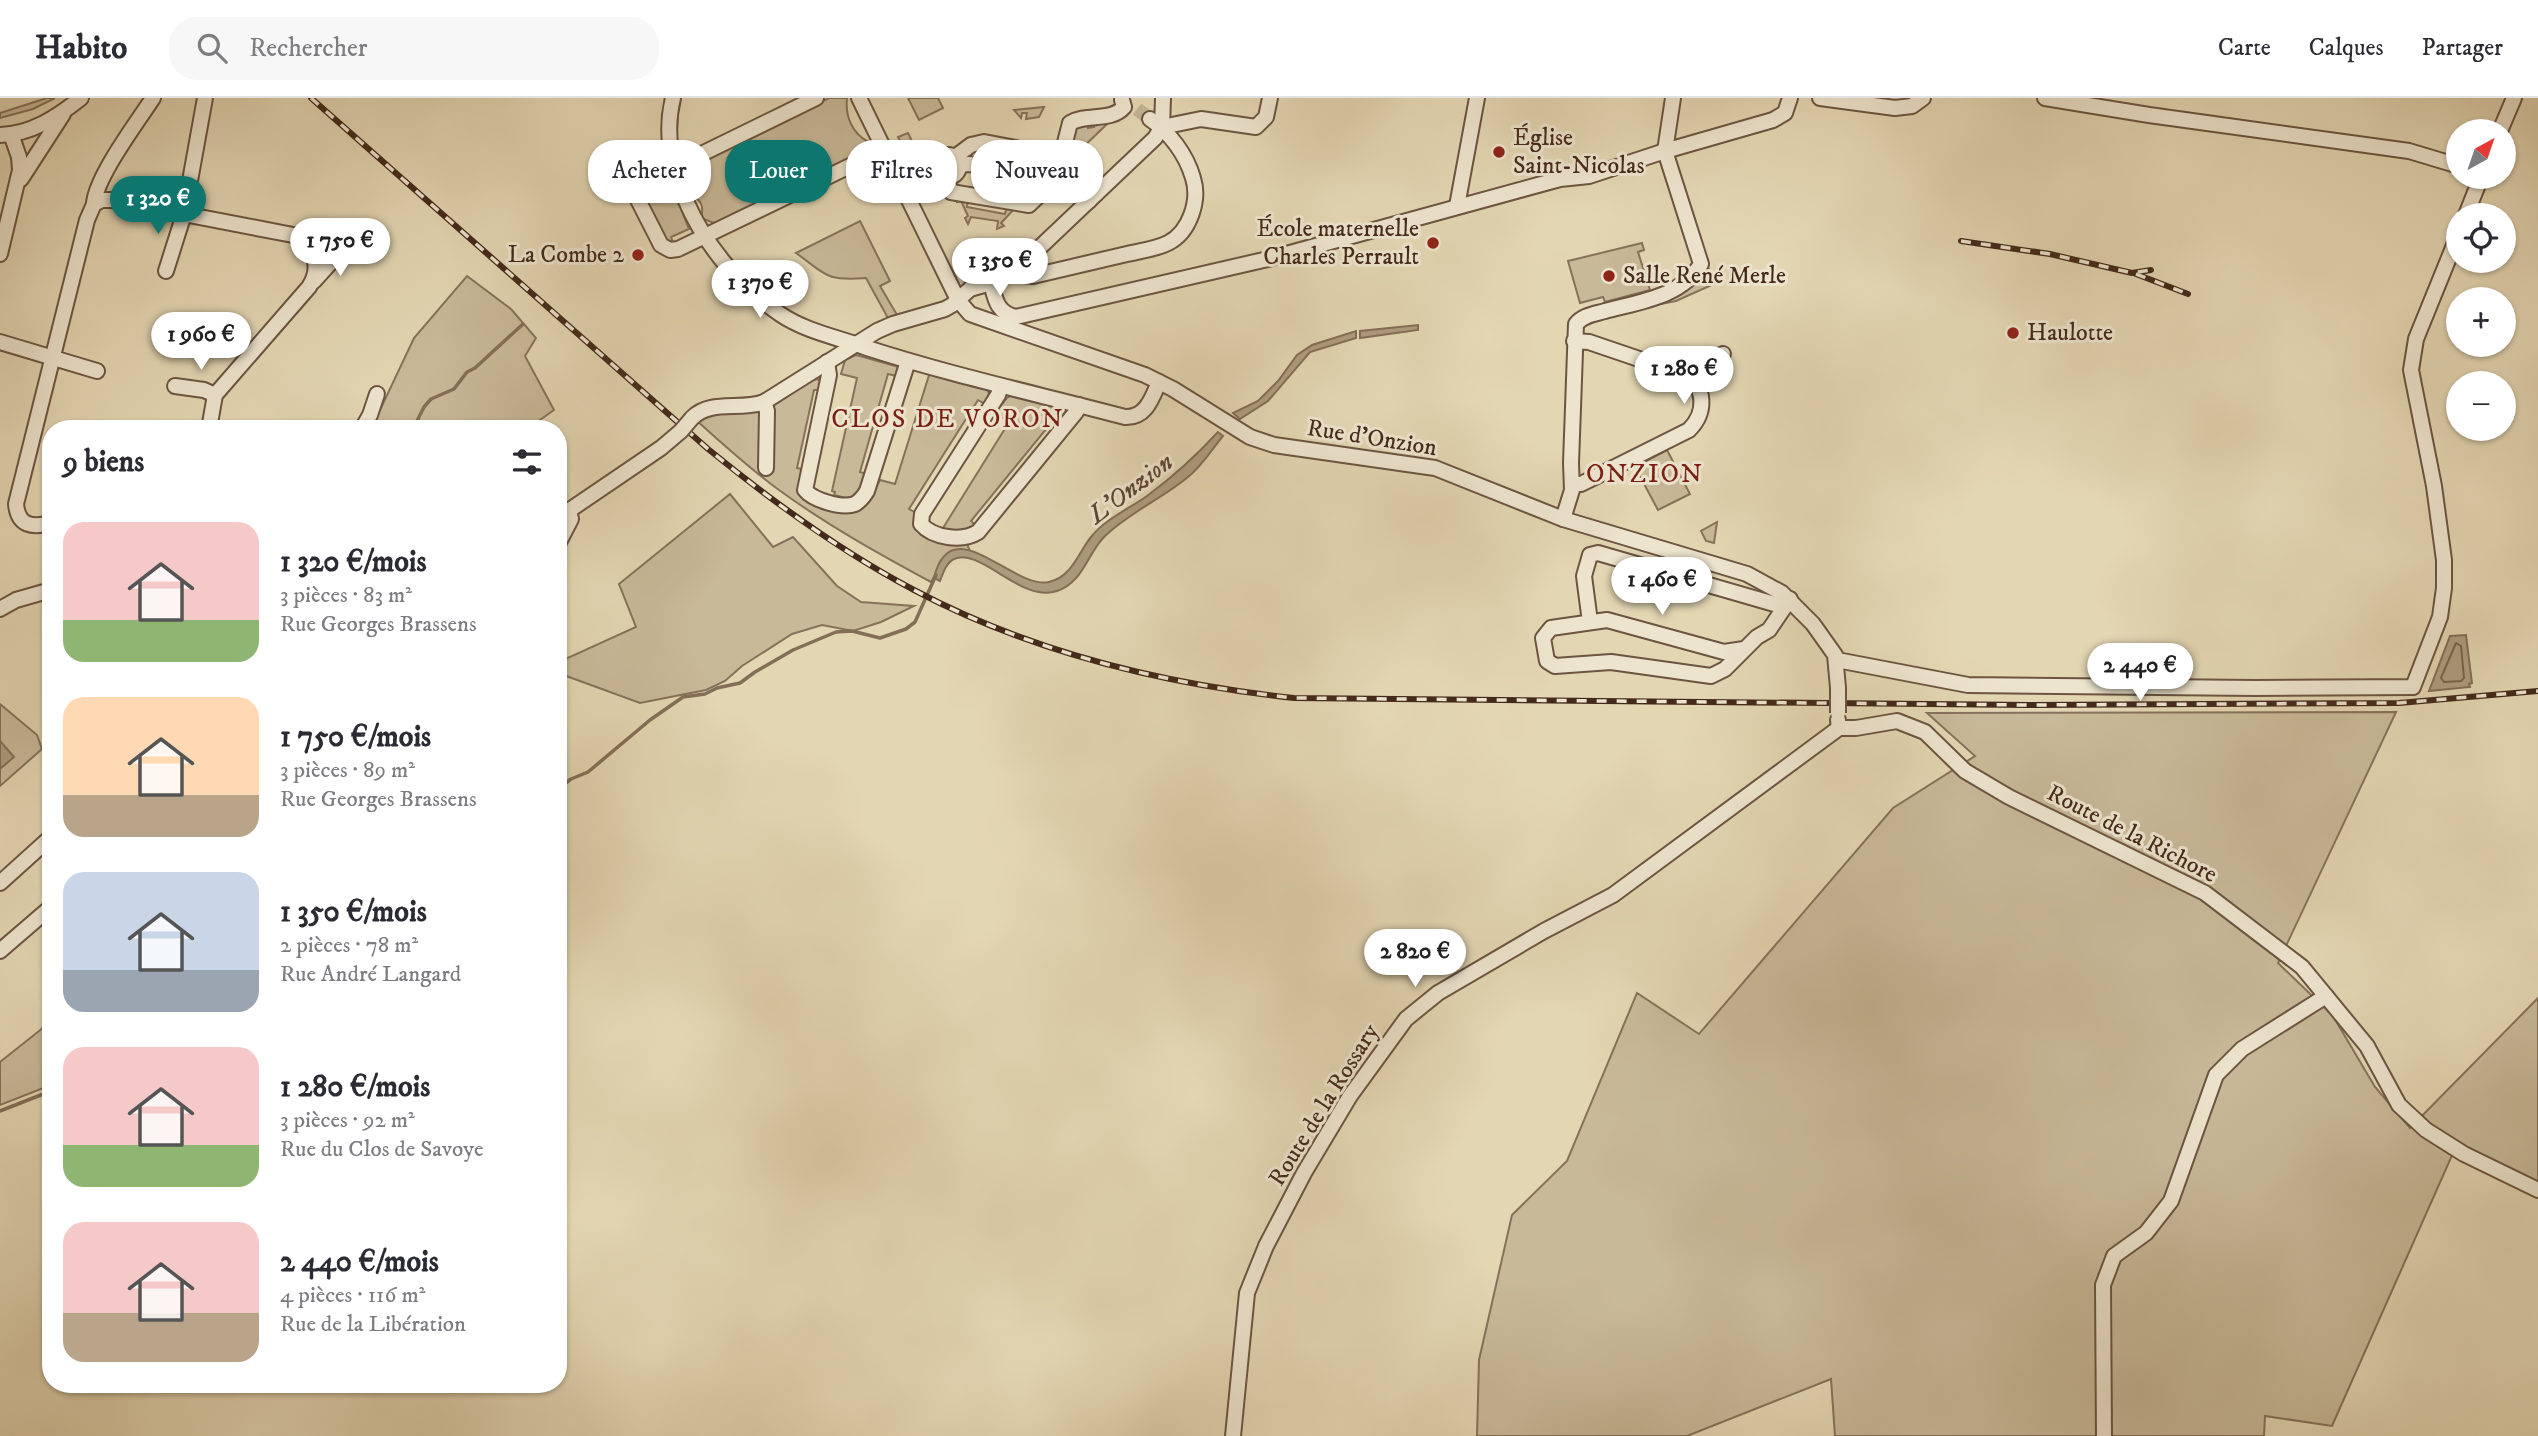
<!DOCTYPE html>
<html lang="fr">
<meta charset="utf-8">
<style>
body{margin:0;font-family:"IM FELL DW Pica",serif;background:#f7f7f7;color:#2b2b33;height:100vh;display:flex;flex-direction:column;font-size:26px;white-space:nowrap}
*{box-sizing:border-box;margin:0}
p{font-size:23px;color:#7c7c81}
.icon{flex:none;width:38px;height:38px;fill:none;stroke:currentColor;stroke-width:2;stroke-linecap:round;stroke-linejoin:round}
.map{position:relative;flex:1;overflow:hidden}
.panel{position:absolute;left:42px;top:322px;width:525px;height:973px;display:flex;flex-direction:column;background:#fff;border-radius:28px;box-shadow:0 2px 5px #0004}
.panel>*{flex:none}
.banner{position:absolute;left:588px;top:42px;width:665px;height:63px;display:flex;gap:14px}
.needle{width:46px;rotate:40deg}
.tools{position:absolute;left:2446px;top:21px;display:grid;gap:14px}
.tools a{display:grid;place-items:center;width:70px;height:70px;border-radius:50%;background:#fff;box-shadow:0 2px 5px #0004;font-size:35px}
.price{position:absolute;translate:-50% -60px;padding:0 16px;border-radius:24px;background:#fff;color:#222;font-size:23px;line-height:46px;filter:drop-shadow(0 2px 4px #0008)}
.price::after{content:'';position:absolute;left:50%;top:42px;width:21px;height:16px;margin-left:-10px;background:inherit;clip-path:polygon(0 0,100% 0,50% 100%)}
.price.active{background:#0f766e;color:#fff}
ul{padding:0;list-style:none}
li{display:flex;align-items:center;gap:21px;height:175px;padding:0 21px}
li span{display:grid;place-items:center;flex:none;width:196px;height:140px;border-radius:21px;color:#555}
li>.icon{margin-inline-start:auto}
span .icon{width:84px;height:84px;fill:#fffc;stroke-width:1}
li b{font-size:30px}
h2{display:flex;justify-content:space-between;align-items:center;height:84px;padding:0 21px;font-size:30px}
.chip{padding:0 24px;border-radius:28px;background:#fff;box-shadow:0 2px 5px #0004;font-size:24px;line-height:63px}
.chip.active{background:#0f766e;color:#fff}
header{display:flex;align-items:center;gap:42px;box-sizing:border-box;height:98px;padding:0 35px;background:#fff;border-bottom:2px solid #e1e1e2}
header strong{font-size:33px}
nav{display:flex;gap:38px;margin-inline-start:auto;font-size:24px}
.search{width:490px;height:63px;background:#f7f7f7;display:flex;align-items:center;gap:18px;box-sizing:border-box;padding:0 24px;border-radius:28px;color:#7c7c81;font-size:26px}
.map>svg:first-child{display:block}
</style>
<header>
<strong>Habito</strong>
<div class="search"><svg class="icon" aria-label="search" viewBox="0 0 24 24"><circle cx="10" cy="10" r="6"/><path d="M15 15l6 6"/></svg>Rechercher</div>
<nav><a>Carte</a><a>Calques</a><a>Partager</a></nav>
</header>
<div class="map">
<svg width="2538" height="1338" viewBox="0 0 2538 1338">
<rect width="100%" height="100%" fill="#e3d6b3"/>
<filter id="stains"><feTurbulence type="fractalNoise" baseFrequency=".00286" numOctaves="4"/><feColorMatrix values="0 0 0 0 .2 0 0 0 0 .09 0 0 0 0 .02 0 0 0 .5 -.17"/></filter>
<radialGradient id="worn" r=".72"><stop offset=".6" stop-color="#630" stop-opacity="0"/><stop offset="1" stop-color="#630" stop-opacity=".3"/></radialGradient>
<!-- green -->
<g fill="#c8b999" stroke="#86725a" stroke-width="2">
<path d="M47,0H55L33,11L0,20V15Z"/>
<path d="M829,0H847C845,18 852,36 869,44L867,54L719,127L701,120C704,109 702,102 691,97L708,88L696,64Z"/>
<path d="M908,0H938L943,10L919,22Z"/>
<path d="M1044,9L1039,19L1026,21L1027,15H1022L1021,20L1014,12Z"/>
<path d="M1088,24V30L1094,29L1093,24L1108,25L1078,54L1074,50L1070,54L1074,28Z"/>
<path d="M908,35L921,62L928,59L930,62L914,71L898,39Z"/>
<path d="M1020,57L1052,62L1055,65L1054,72L1049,75L1019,68Z"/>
<path d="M933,75L943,88L926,96L918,80Z"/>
<path d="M671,85L689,131L671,139L674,147L666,146L640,92L642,90L647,97Z"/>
<path d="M957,101L968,102L967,109L1005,116L1007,108L1015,110L1001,125L1004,128L997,131L998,123L971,119L968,126L965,120L968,118L961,103L957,104Z"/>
<path d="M860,123L890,183L880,188L900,222H889L866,180C824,183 827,177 796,155Z"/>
<path d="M1642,145L1644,152L1638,154L1650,192L1605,204L1603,199L1580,205L1568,163Z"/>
<path d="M1709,171L1714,186L1676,203L1645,209L1682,195Z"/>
<path d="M467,178L511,211L536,240L525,258L554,312L527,331H371L414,240Z"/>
<path d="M856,257L899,269L896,278L888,276L860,374L867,376L859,397L846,400L834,397L835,394L832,393L857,280L841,276L845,262Z"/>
<path d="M930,274L987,290L989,296L985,306L978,302L909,411L916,415C908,446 947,445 967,446L970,453C938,451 944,463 931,484C879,456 827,427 779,392C750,371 723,346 696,322L708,315L758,313L761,316L812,282L818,281L821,284L820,292H814L797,370L805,372L801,396L868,404L880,382L895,386Z"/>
<path d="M1014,296L1062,309L1065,316L1058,330L1051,325L971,423L977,429L951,434L943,430L1011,321L1006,317L1003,320L995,315L1007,300Z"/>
<path d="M1667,352L1690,396L1658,412L1635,369Z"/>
<path d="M730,396L773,449L793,439L837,488L861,504L914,508L881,524L853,533L822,527L792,536L742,568L725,583L706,592L640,605L558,575V566L563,562L636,529L619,486Z"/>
<path d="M1717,424L1714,445L1706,443L1701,433Z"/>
<path d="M0,606L37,637L42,651L0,688Z"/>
<path d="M2396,614L2278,865L2333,918L2375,989L2410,1030L2538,900V1085L2457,1046L2332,1328L2265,1318L2264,1338H1835L1831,1281L1687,1338H1477L1479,1262L1512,1117L1567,1063L1637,895L1699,936L1893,710L1975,658L1927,615Z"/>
<path d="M44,929L51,936V987L0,1007V964Z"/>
</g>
<!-- water -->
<g fill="#ad9c7f" stroke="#836e57" stroke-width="2">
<path d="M1418,227V232L1360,240V233Z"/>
<path d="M1356,233V240L1310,254L1268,303L1240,321L1233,315L1258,303L1278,283L1297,257L1312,247Z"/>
<path d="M1218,334L1223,338C1212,351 1202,368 1188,379C1163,400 1130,414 1105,438C1088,454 1083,485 1057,493C1020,505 981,449 954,461C946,465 943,475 940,483L934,480C951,409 1013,492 1049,484C1072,479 1078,455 1091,439C1105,421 1129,411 1147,398C1174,378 1196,358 1218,334Z"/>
<path d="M2466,537L2472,585L2469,586L2470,589L2429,593L2450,538Z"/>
<path d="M0,643L14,659L0,671Z"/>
</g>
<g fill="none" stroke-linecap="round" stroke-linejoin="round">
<!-- shore -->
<path stroke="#78634c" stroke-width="2" d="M2456,545L2461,548L2464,580L2461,583L2444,584L2441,580Z"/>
<!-- stream -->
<g stroke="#836e57" stroke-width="3.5">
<path d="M413,331L424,309L431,301L454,291L467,274L475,270L523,226"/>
<path d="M558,691L571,681L588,674L650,622L683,599L705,596L717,590L740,585L755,574L793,552L836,534L852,533L880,540L906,531L915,524L936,477"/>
<path d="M0,1013L51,993"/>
</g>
<!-- minor-tunnel -->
<path stroke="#c3b494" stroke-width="14" stroke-dasharray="14 7" stroke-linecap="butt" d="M1137,11L1150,21"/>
<defs>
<g id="minor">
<path d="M673,0C664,37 672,69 686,103C705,147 740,189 780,216C805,233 836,239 864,249C950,277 1038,296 1125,319C1146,320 1152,300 1159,284"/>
<path d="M816,0L638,87L635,96L661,147L670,152L678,151L885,51"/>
<path d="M859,0L958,202L970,216L1145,277L1173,291L1250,339L1274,347L1435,370L1563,421L1747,476L1782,495L1813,526L1835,557L1838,590"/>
<path d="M1820,0L1895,10L1912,8L1923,0"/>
<path d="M2045,0L2149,17L2409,53L2459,68"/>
<path d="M1162,29L1201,21L1256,29L1266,19L1270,0"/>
<path d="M2500,33L2514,0"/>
<path d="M0,37C32,36 57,19 81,0"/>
<circle cx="948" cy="68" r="11"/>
<path d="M955,59L971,47L984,44L1057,58L1069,69L1062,75L1089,103"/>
<path d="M1061,60L1070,25C1087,15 1111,24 1124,9L1122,2"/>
<path d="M959,67L969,66L1044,79L1053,85"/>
<path d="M1070,70L1096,96"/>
<path d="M946,78L951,94L1029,107L1062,75"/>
<path d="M21,81L63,16"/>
<path d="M901,83L930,69L937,68"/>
<path d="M94,106C95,80 138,23 153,0"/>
<path d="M1457,108L1477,0"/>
<path d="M2466,117L2481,79"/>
<path d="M0,156L20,72L19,59L11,36"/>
<path d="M1017,171L1023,177L1033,178C1064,171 1096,163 1127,156C1140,153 1156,151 1168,145C1190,134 1200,102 1193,80C1186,56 1170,35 1150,21"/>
<path d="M166,173L184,116L205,0"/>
<path d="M314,183L341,153"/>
<path d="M991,185C995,201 997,215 1016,219L1268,161L1560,81L1589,78L1665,53L1773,22L1785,15L1790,0"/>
<path d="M0,244L97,273"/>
<path d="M827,264L829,277L805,392C813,402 842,411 855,406C860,403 864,398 867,393L908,263"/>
<path d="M1691,280L1705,265L1723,256"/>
<path d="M175,288L204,292L215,297"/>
<path d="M1001,288L998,297L922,416L921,426C933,440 962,444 978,434L1076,314L1079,307"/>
<path d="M764,304L767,313L766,370"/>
<path d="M692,320C711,301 740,313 764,304L877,233L893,226L945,211L952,207L970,191L994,184L1017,171L1155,40L1162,29L1163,0"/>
<path d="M362,331L370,317L377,296"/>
<path d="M1573,386H1581L1689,332C1706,315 1707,288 1683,276L1589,244L1574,243"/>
<path d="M558,420L661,350L681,333"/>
<path d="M1563,421L1572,392L1571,365L1576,226C1583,217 1595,216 1605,213C1638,204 1682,199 1701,166L1665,53L1673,0"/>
<path d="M51,425C32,430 18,428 16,406L87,122L94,106L102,102H111L293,137C315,147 322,169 309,189L215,297L209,331"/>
<path d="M558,446L571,421L569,412"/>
<path d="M0,511L16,502L51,492"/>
<path d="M1590,524L1584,478L1590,457L1598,455L1778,507L1787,506"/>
<path d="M1744,551L1724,554L1607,522L1551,530L1543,540L1547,563L1555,568L1611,564L1711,578L1725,571L1757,539L1769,532L1790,501"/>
<path d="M1837,562L1968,587L2255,590L2413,589L2440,519L2444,490V462L2434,388L2411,272L2416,241L2459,135"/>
<path d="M1838,622L1839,630H1856L1897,623L1925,634L1965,673L2009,699L2205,795L2302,869L2367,948L2399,1007L2426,1032L2464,1056L2538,1092"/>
<path d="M0,785L51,739"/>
<path d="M0,853L51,809"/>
<path d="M1233,1338L1247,1195L1266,1148L1304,1075L1350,998L1406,921L1438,895L1544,833L1613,797L1839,630"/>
<path d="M2104,1338L2103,1187L2114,1158L2146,1135L2171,1103L2216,977L2242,951L2326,898"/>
</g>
</defs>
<!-- minor casing -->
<use href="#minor" stroke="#6c5540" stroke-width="18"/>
<!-- minor -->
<use href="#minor" stroke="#ede4ce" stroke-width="14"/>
<defs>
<g id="rail">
<path d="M311,0L708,351C773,404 840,453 914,492C1031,554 1163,586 1294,600L2029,607L2399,605L2538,593"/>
<path d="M1961,143L2050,156L2132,175L2151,172"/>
<path d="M2136,176L2188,196"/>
</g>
</defs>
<!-- rail casing -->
<use href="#rail" stroke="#442a1a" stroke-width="6"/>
<!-- rail -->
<use href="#rail" stroke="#ede4ce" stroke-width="3.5" stroke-dasharray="10" stroke-linecap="butt"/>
<defs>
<g id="minor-bridge">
<path d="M681,333L692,320"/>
<path d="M1838,615V590"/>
</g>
</defs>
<!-- minor-bridge casing -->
<use href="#minor-bridge" stroke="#6c5540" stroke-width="18" stroke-linecap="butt"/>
<!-- minor-bridge -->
<use href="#minor-bridge" stroke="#ede4ce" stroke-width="14"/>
</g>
<!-- markers -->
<g fill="#8f2418" stroke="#ede4ce" stroke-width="2.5">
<circle cx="1499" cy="54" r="7"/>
<circle cx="1433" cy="145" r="7"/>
<circle cx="638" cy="157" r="7"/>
<circle cx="1609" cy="178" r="7"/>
<circle cx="2013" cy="235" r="7"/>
</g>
<g text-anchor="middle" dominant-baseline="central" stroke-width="6" stroke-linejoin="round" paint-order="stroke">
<!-- poi labels -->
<g font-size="24" fill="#442a1a" stroke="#ede4ce" text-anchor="start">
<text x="1513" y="40">Église<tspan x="1513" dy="28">Saint-Nicolas</tspan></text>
<text x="1419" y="131" text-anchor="end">École maternelle<tspan x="1419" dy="28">Charles Perrault</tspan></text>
<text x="624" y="157" text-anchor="end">La Combe 2</text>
<text x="1623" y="178">Salle René Merle</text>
<text x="2027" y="235">Haulotte</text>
</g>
<!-- street labels -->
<g font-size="24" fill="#442a1a" stroke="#ede4ce">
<text transform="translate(1372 340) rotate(9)">Rue d'Onzion</text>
<text transform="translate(2132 736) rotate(27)">Route de la Richore</text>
<text transform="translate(1324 1007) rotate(-58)">Route de la Rossary</text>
</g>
<!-- neighbourhood labels -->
<g font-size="26" letter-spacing="2" fill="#7a1f14" stroke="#ede4ce">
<text x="948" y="321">CLOS DE VORON</text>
<text x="1645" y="376">ONZION</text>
</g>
<!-- water labels -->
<g font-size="26" font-style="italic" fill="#5e4633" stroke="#ede4ce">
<text transform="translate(1131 391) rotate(-37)">L'Onzion</text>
</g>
</g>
<rect width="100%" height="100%" filter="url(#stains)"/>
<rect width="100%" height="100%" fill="url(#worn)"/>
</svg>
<div class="tools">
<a><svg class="needle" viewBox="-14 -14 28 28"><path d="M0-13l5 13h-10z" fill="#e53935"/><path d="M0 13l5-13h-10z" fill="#7c7c81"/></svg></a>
<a><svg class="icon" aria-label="locate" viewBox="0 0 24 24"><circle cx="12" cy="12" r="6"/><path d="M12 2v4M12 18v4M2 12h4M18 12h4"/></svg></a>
<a>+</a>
<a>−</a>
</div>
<b class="price active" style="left:158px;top:138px">1 320 €</b>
<b class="price" style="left:340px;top:180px">1 750 €</b>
<b class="price" style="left:1000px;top:200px">1 350 €</b>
<b class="price" style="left:760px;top:222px">1 370 €</b>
<b class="price" style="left:201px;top:274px">1 960 €</b>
<b class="price" style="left:1684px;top:308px">1 280 €</b>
<b class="price" style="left:1662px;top:519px">1 460 €</b>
<b class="price" style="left:2140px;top:605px">2 440 €</b>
<b class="price" style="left:1415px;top:891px">2 820 €</b>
<div class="banner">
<a class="chip">Acheter</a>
<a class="chip active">Louer</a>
<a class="chip">Filtres</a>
<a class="chip">Nouveau</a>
</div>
<section class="panel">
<h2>9 biens<svg class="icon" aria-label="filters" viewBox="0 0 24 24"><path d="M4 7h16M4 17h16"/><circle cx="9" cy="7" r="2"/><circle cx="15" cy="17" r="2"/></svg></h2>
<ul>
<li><span style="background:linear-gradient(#f6c9c9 70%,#8fb573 0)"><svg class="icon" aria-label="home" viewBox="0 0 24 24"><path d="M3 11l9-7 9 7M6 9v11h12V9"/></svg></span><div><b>1 320 €/mois</b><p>3 pièces · 83 m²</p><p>Rue Georges Brassens</p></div></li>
<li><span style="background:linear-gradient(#ffd9b3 70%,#b9a48a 0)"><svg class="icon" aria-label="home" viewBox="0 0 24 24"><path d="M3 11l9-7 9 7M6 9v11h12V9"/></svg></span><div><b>1 750 €/mois</b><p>3 pièces · 89 m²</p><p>Rue Georges Brassens</p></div></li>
<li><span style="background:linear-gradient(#c9d6e8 70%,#9aa5b1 0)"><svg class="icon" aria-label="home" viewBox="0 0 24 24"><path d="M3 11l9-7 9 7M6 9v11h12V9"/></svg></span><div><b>1 350 €/mois</b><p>2 pièces · 78 m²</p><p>Rue André Langard</p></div></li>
<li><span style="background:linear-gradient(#f6c9c9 70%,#8fb573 0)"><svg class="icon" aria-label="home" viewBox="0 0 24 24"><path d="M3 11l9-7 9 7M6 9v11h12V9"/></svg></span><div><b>1 280 €/mois</b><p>3 pièces · 92 m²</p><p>Rue du Clos de Savoye</p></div></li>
<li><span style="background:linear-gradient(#f6c9c9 65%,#b9a48a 0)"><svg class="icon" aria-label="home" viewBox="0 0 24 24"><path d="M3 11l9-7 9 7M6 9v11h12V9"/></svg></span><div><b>2 440 €/mois</b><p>4 pièces · 116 m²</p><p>Rue de la Libération</p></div></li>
</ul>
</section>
</div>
